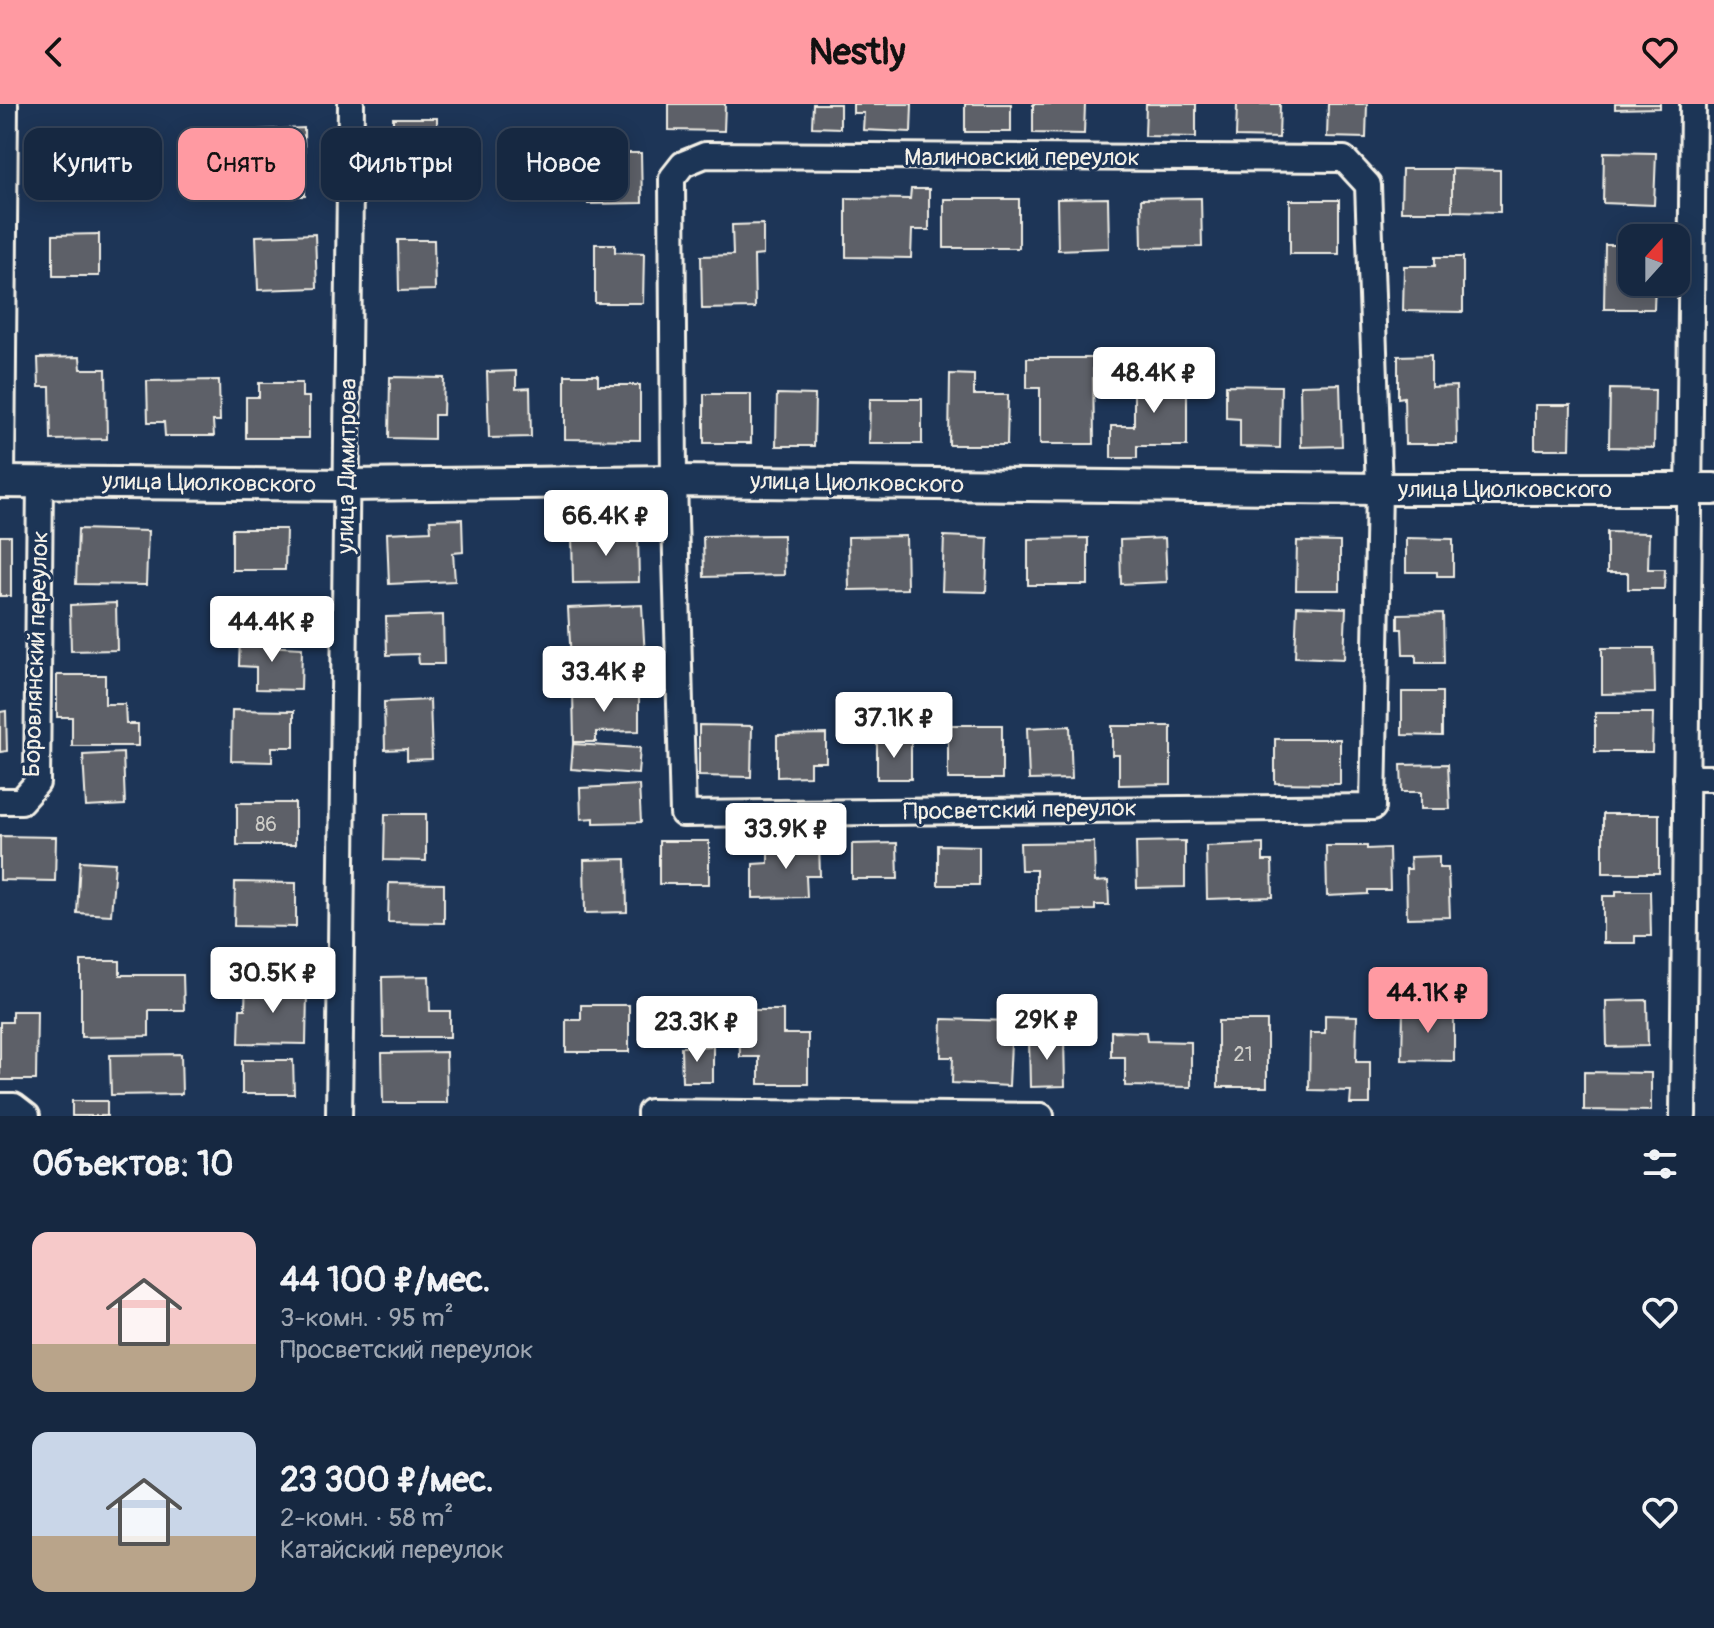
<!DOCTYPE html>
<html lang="ru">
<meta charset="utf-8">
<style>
body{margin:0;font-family:Pangolin,sans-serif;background:#23344c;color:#f1f3f6;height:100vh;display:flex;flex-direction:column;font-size:30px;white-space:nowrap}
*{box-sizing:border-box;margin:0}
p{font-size:26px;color:#9ea6b1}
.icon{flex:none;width:44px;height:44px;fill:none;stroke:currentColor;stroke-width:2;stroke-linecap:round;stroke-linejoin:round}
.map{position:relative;height:1012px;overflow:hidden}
.sheet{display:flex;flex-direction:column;background:#162841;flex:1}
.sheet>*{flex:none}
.hud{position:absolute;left:24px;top:24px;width:800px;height:72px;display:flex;gap:16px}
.needle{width:52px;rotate:21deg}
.buttons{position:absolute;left:1618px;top:120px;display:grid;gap:16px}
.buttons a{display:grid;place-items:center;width:72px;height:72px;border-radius:16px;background:#162841;box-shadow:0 4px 20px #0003,0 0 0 2px #35445a;font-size:40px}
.price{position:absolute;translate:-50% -68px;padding:0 18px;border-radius:8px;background:#fff;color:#222;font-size:26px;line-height:52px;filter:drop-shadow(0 2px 4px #0008)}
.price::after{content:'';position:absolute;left:50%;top:48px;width:24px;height:18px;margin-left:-12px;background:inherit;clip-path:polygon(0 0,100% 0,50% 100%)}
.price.on{background:#ff9aa2;color:#111}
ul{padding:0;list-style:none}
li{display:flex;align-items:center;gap:24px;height:200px;padding:0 32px}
li span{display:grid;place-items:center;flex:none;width:224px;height:160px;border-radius:16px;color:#555}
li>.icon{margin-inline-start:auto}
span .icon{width:96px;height:96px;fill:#fffc;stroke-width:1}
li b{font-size:34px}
h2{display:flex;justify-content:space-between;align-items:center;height:96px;padding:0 32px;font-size:34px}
.chip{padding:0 28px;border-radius:16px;background:#162841;box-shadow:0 4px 20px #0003,0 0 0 2px #35445a;font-size:28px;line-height:72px}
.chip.on{background:#ff9aa2;color:#111}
header{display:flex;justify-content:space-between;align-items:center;height:104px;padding:0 32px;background:#ff9aa2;color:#111;font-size:36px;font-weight:700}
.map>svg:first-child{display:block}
</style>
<header><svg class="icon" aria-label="back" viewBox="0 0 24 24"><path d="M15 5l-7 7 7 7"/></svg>Nestly<svg class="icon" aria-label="heart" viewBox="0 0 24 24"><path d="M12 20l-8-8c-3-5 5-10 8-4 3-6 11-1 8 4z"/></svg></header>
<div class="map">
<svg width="1714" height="1012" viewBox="0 0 1714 1012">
<rect width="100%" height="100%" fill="#1d3557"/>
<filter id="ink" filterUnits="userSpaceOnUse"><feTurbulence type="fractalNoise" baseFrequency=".0125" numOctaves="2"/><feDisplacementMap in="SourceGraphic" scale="16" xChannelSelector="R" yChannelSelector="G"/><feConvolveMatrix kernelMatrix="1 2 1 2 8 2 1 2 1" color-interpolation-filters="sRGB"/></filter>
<g filter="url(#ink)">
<!-- building -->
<g fill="#5d6168" stroke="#f4f1e8" stroke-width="2">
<path d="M669,0H725L724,27L669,26Z"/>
<path d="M813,0H840V24L812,23Z"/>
<path d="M853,0H912L911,28L863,26L864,9H853Z"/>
<rect x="965" y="0" width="46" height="28"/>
<path d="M1033,0H1085L1084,30L1033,29Z"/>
<path d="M1146,0H1196V33L1145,32Z"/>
<path d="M1237,0H1280L1279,34L1236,33Z"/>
<path d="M1328,0H1367L1366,34L1327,33Z"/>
<path d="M1615,0H1660V4L1615,5Z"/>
<rect x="393" y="14" width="44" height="56"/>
<path d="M304,24L305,92H258L257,26Z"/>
<path d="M94,32L96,88L51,90L48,34Z"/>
<path d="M1604,48L1656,49L1654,101L1603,99Z"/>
<path d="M587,49H641L642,99L588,100Z"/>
<path d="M1402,65H1452V107H1401Z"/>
<path d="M1452,65L1500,66V108L1452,107Z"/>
<path d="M911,85H929V126H912L911,154L846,153V94L910,95Z"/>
<path d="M1108,94L1109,144L1058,146L1057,95Z"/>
<path d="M1201,94L1202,143L1142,144L1141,95Z"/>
<rect x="944" y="95" width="75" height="49"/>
<rect x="1290" y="96" width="49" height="54"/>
<path d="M763,120V151L754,152L755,204L702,205L701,152L733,151L732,121Z"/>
<path d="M99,130V172H53V131Z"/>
<path d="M315,130L317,184L258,186L256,132Z"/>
<path d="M398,136H434L435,186L399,187Z"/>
<path d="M595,140H615V148L644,149L643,199H595Z"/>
<path d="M1605,141H1632V178H1655L1654,205H1604Z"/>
<path d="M1435,153H1463V208L1403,207L1404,162H1435Z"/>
<path d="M1431,251V283L1456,282L1457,340H1405L1404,293L1398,294V252Z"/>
<path d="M80,253L81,265H106L107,335L51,336L50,283H39L38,254Z"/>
<path d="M1027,254H1093L1094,340H1040V284H1027Z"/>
<path d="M516,267V285L530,284L531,333L489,334L487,268Z"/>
<path d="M950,270L974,271V291H1008L1007,341H949Z"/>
<path d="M1134,270H1187V342H1137V354H1111V322H1134Z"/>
<path d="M565,271H598V281H640V336L565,335Z"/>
<path d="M390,273L444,274L443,311H434V335L389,334Z"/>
<path d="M219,276L220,317H213L214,332H165L164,318H148L147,277Z"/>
<path d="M259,279H302V293H309V334H246V293H259Z"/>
<path d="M1340,280L1342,342L1301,343L1300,281Z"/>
<path d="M1226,281L1281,282L1280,344L1240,343V315L1226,314Z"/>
<path d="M1610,285L1655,286L1654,344L1609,343Z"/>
<rect x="704" y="290" width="47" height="49"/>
<path d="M777,290L815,291L814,342H776Z"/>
<path d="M870,295H922V340H869Z"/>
<path d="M1535,301H1571L1570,345H1535Z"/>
<path d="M462,415L463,448L453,449L455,477L389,480L387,429L431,427L430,416Z"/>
<path d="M78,425L148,427L146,481L76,480Z"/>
<path d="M232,425H286L285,466H232Z"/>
<path d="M1607,428L1649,429L1648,465H1665L1664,485H1628V469H1607Z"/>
<path d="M638,430L639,478L573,479L572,431Z"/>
<path d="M783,431L784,471L704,473L703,432Z"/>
<rect x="0" y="432" width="11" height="60"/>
<path d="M906,432L907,485L849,486L848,433Z"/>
<path d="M944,432L988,434L986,488L942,487Z"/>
<path d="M1088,434V481H1028V435Z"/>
<path d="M1165,434L1167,478L1121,480L1120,436Z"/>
<path d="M1406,434L1453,435V472H1437V468H1406Z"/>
<path d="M1297,437L1340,438V486H1296Z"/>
<path d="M116,499L117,546L71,547L70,501Z"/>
<path d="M642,501L645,553L571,557L568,504Z"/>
<path d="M1297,502L1346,504L1344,555L1295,553Z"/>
<path d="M1443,509L1444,559H1416V551H1403L1402,525H1398V510Z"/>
<path d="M443,511L444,560H419L418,550L387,551L386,513Z"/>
<path d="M240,533L263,534V542L302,544L301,586L256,585V563L239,562Z"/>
<path d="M1602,544H1654L1655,589L1602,590Z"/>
<path d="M57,571H105V600H125L126,620H138V642H72V613H57Z"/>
<path d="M573,588H639V627L596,628V638H574Z"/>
<path d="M1402,588H1442V632L1402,631Z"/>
<path d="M430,596L432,655L407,656V645L385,646L384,598Z"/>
<path d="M232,606L294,607V643H272V658L231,657Z"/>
<path d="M6,607L7,647L0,648V608Z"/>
<path d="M1595,609H1653L1652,648H1595Z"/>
<path d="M699,621L752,622L751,673L699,672Z"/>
<rect x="948" y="621" width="54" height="54"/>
<path d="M1070,622L1072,675L1029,676L1027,624Z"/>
<path d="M1112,622H1171V680L1119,681V651H1112Z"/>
<path d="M826,630V658H810V672L777,673V631Z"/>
<path d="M1275,635H1340V680L1275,679Z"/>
<rect x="877" y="638" width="34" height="37"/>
<path d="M573,640L640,644L638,670L571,665Z"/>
<path d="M123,649L125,701L86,703L83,651Z"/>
<path d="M1448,660L1450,705H1421V688H1402L1401,661Z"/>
<path d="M639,681L641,718L594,719V714L581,715L580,684Z"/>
<rect x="237" y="699" width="58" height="42"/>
<path d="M385,710H426V757L384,756Z"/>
<rect x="1603" y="710" width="56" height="59"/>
<path d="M0,732L56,733L55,777L0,776Z"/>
<rect x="659" y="737" width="50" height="43"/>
<path d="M1185,737V783L1137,784L1136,738Z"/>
<path d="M1094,738L1095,778L1108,777L1109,801H1095V806L1036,807V766H1021L1020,739Z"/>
<path d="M819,739L820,772H806L807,793L753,794V760L768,759V740Z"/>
<path d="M897,739L898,775H852V740Z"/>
<path d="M1263,740V757H1272L1273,793L1207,795L1206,742Z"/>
<path d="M938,741L979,742V781H938Z"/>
<path d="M1326,742H1367V745L1389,744L1390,786H1368V790L1327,792Z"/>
<path d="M1439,752V764H1448L1450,813L1407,814L1406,765H1411L1410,753Z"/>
<path d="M626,755L627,808L585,809L584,756Z"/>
<path d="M80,757L115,759L111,811L77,809Z"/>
<path d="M235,778L296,779V823L234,822Z"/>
<path d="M389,779L444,780V819L388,818Z"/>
<path d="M1616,787H1650L1651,832H1635V839H1603V792H1616Z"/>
<path d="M81,857H120V871H183L184,906H149V932L81,933Z"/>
<path d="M429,872L430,907H450V933H383L382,873Z"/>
<path d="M246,875L271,876V887L307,888L306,940L239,939L240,905H245Z"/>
<path d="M1647,896L1648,942L1607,943L1606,897Z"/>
<path d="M581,901H629V948H566V916H581Z"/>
<path d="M1403,905L1454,906V957L1402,956Z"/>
<path d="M739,906H783V930H808V980H759V953H740Z"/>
<path d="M12,907H37L36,976H0V918H12Z"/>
<path d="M1325,911L1357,912L1356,958H1370V1000H1350L1351,987L1309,986L1310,929H1325Z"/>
<path d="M942,915L1012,917L1009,982L952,979L953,953H941Z"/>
<rect x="1218" y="917" width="49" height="66"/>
<path d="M1111,927L1146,928L1147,937L1191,938V983L1125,982V953H1111Z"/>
<path d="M1064,933L1065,982L1030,983L1029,934Z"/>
<path d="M713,942V978H682L681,943Z"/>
<path d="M446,948L447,999H383L382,949Z"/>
<path d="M181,950L182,990L111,991L110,951Z"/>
<path d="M242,956H293L294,990H242Z"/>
<path d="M1584,968L1651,969V1007L1584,1006Z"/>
<rect x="72" y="997" width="35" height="15"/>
</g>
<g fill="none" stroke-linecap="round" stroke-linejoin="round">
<defs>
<g id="minor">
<path d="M705,51L1344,55L1368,81L1379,385L1373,703L683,710L674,377L672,74L683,60Z"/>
<path d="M2,378L5,0"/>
<path d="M1686,674H1714"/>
<path d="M0,697H21L37,679L40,377"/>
<path d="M0,1002H14L27,1012"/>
<path d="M339,1012L351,0"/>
<path d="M650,1012V1008L1041,1012"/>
<path d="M1683,1012L1693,0"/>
</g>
<path id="tertiary" d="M0,378L347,381L674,377L1379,385H1714"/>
</defs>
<!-- minor casing -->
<use href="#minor" stroke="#f4f1e8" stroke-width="30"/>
<!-- tertiary casing -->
<use href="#tertiary" stroke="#f4f1e8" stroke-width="36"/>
<!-- minor -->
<use href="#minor" stroke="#1d3557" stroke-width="24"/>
<!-- tertiary -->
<use href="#tertiary" stroke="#1d3557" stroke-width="30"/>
</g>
</g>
<g text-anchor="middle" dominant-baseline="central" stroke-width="6" stroke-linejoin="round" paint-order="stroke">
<!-- number labels -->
<g font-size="20" fill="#cecdc8">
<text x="266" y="720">86</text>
<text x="1243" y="950">21</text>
</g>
<!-- street labels -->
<g font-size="24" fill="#f4f1e8" stroke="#1d3557">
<text x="1022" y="53">Малиновский переулок</text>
<text transform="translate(347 362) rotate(-89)">улица Димитрова</text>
<text transform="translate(209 379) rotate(1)">улица Циолковского</text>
<text transform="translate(857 379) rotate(1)">улица Циолковского</text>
<text x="1505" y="385">улица Циолковского</text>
<text transform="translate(36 550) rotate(-88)">Боровлянский переулок</text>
<text transform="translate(1020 706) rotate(-1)">Просветский переулок</text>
</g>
</g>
</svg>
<div class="buttons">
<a><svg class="needle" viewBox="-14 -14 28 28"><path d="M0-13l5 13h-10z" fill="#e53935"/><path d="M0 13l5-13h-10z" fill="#9ea6b1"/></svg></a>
</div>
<b class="price" style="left:1154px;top:311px">48.4K ₽</b>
<b class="price" style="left:606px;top:454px">66.4K ₽</b>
<b class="price" style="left:272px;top:560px">44.4K ₽</b>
<b class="price" style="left:604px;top:610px">33.4K ₽</b>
<b class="price" style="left:894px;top:656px">37.1K ₽</b>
<b class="price" style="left:786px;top:767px">33.9K ₽</b>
<b class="price" style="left:273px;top:911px">30.5K ₽</b>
<b class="price on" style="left:1428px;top:931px">44.1K ₽</b>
<b class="price" style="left:1047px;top:958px">29K ₽</b>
<b class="price" style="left:697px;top:960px">23.3K ₽</b>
<div class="hud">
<a class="chip">Купить</a>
<a class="chip on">Снять</a>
<a class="chip">Фильтры</a>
<a class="chip">Новое</a>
</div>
</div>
<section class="sheet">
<h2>Объектов: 10<svg class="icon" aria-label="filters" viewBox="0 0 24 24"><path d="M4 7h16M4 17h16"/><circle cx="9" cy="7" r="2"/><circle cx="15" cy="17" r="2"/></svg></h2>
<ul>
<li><span style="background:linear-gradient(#f6c9c9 70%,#b9a48a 0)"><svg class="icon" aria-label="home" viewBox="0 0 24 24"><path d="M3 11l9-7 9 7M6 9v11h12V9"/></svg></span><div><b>44 100 ₽/мес.</b><p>3-комн. · 95 m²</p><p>Просветский переулок</p></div><svg class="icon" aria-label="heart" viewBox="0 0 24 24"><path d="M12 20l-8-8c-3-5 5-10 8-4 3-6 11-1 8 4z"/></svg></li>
<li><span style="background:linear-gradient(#c9d6e8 65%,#b9a48a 0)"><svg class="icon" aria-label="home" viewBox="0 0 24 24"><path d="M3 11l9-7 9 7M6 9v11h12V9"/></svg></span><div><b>23 300 ₽/мес.</b><p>2-комн. · 58 m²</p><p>Катайский переулок</p></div><svg class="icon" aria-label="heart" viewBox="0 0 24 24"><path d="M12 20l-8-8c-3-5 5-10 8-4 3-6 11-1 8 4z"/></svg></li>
</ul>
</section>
